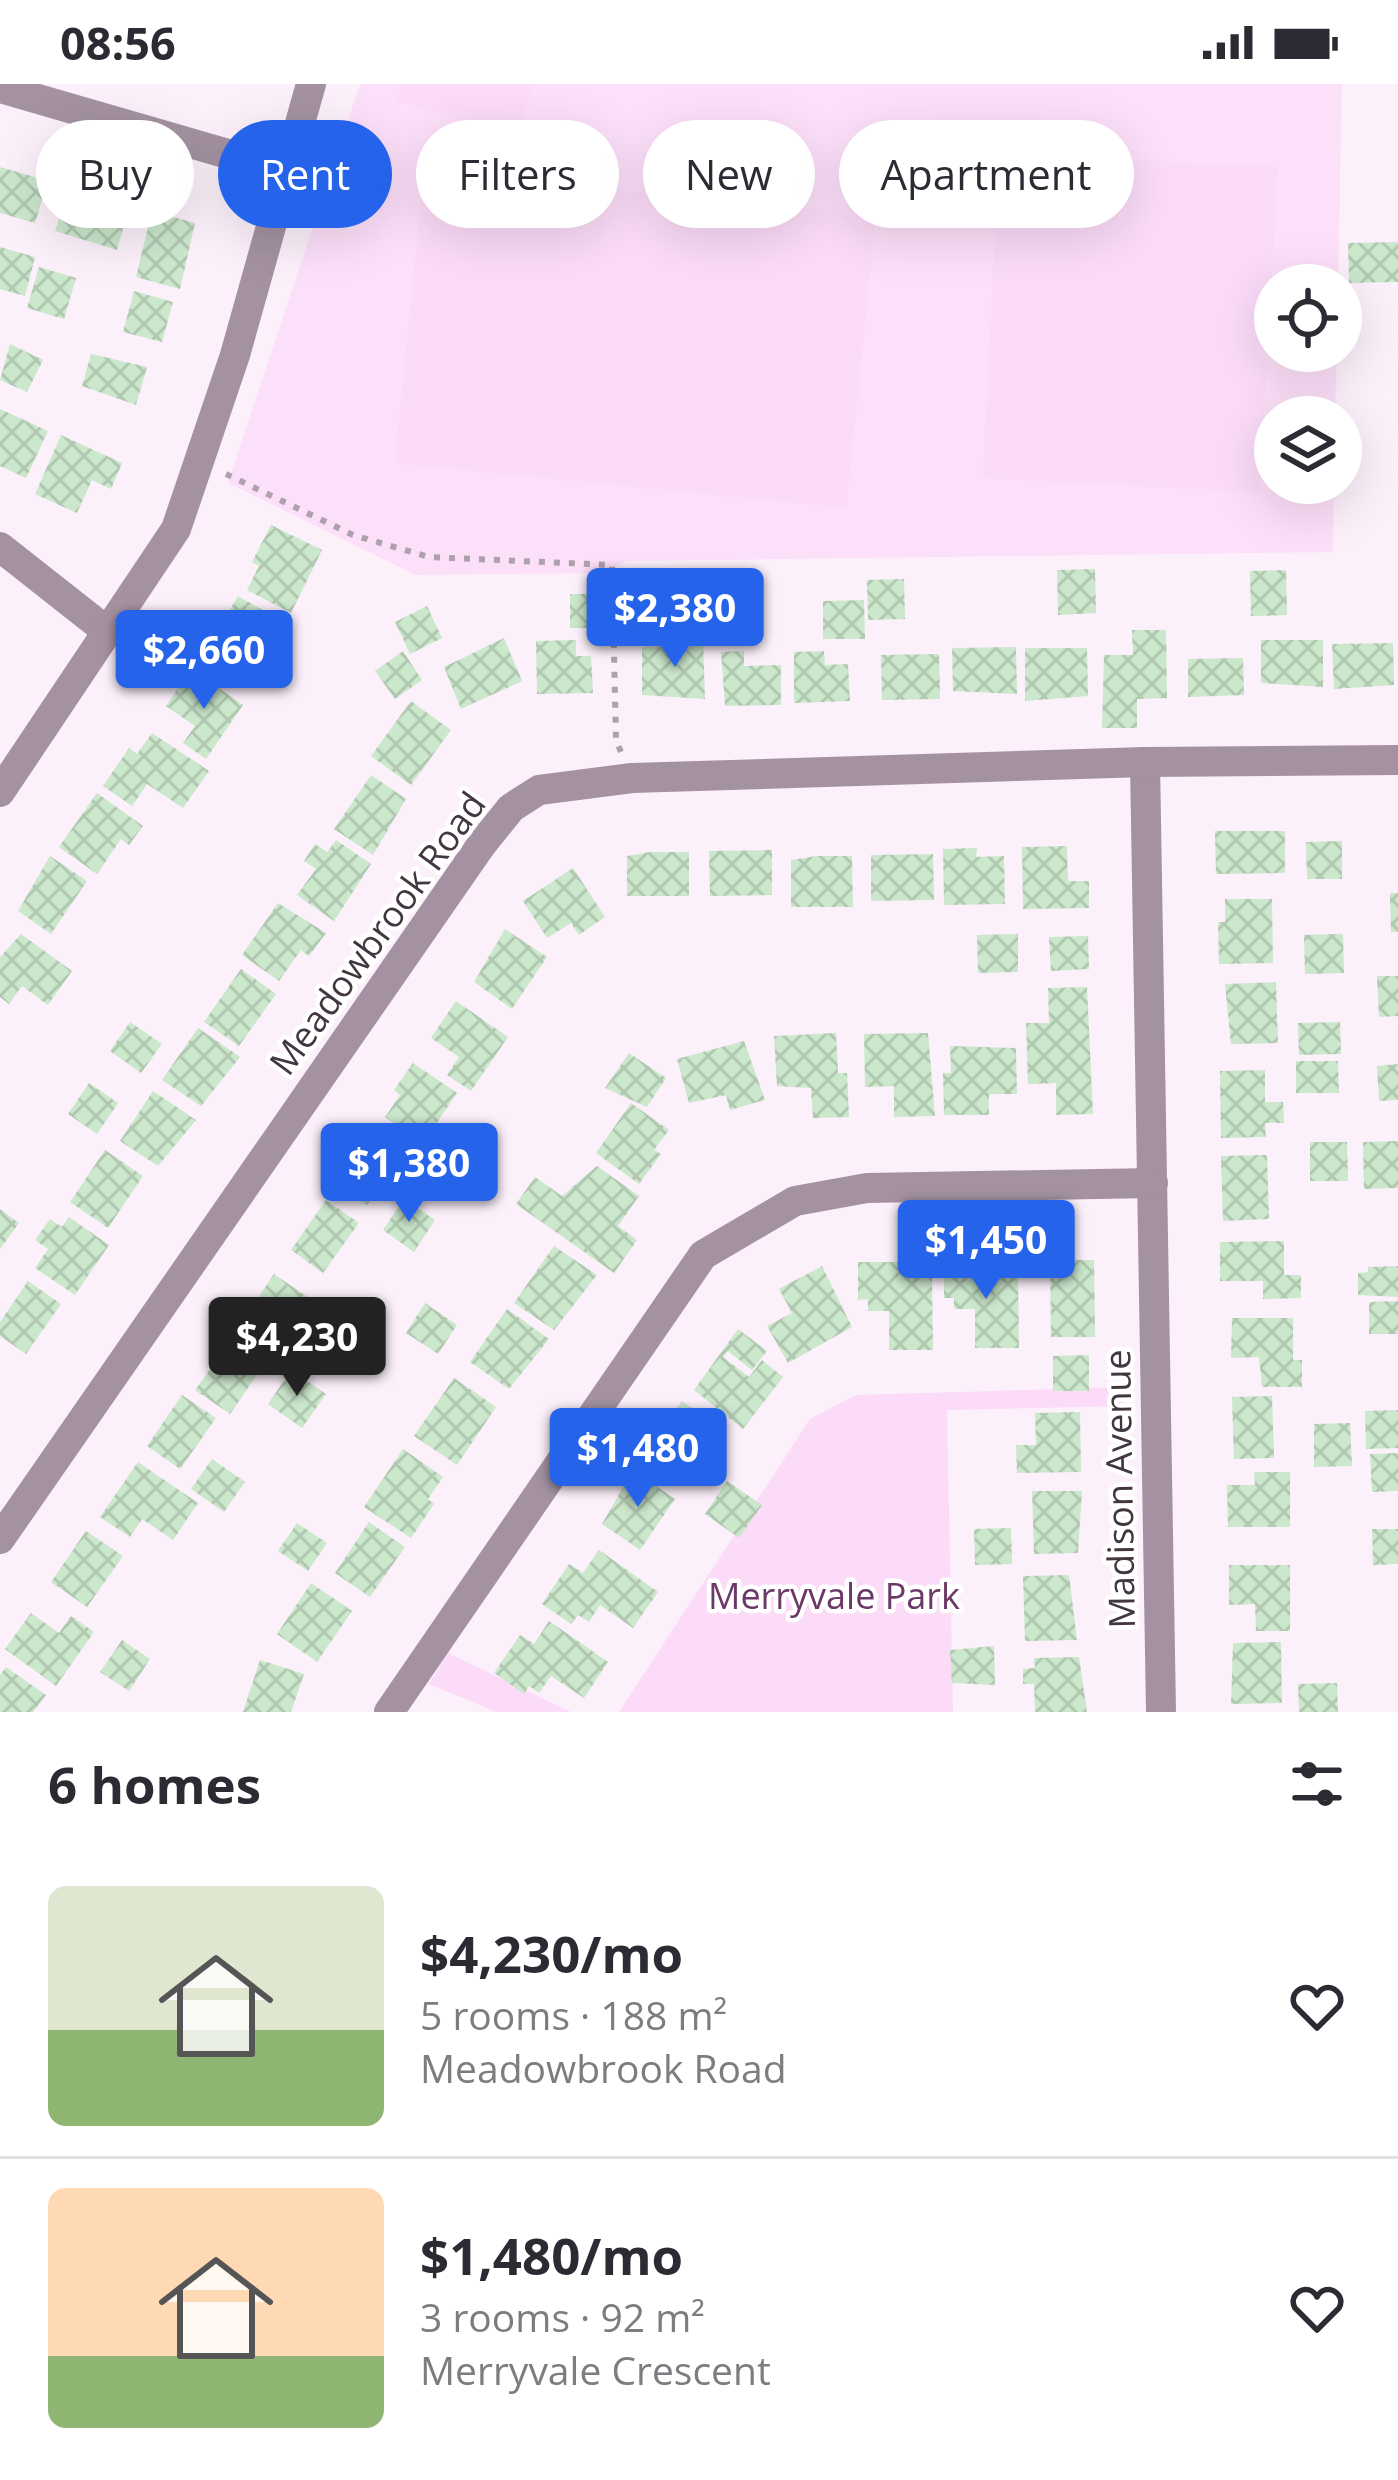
<!DOCTYPE html>
<meta charset="utf-8">
<style>
body{margin:0;font-family:"Open Sans",sans-serif;background:#f2f2f3;color:#2b2b33;height:100vh;display:flex;flex-direction:column;font-size:45px;white-space:nowrap}
*{box-sizing:border-box;margin:0}
p{font-size:39px;color:#7c7c81}
.icon{flex:none;width:66px;height:66px;fill:none;stroke:currentColor;stroke-width:2;stroke-linecap:round;stroke-linejoin:round}
.map{position:relative;height:1628px;overflow:hidden}
.sheet{display:flex;flex-direction:column;background:#fff;flex:1}
.sheet>*{flex:none}
.top-card{position:absolute;left:36px;top:36px;width:1326px;height:108px;display:flex;gap:24px}
.fabs{position:absolute;left:1254px;top:180px;display:grid;gap:24px}
.fabs a{display:grid;place-items:center;width:108px;height:108px;border-radius:50%;background:#fff;box-shadow:0 12px 48px #0002;font-size:60px}
.price{position:absolute;translate:-50% -102px;padding:0 27px;border-radius:12px;background:#2563eb;color:#fff;font-size:39px;line-height:78px;filter:drop-shadow(0 3px 6px #0008)}
.price::after{content:'';position:absolute;left:50%;top:72px;width:36px;height:27px;margin-left:-18px;background:inherit;clip-path:polygon(0 0,100% 0,50% 100%)}
.price.selected{background:#222;color:#fff}
ul{padding:0;list-style:none}
li{display:flex;align-items:center;gap:36px;height:300px;padding:0 48px}
li+li{border-top:3px solid #e1e1e2}
li span{display:grid;place-items:center;flex:none;width:336px;height:240px;border-radius:18px;color:#555}
li>.icon{margin-inline-start:auto}
span .icon{width:144px;height:144px;fill:#fffc;stroke-width:1}
li b{font-size:51px}
h2{display:flex;justify-content:space-between;align-items:center;height:144px;padding:0 48px;font-size:51px}
.pill{padding:0 42px;border-radius:54px;background:#fff;box-shadow:0 12px 48px #0002;font-size:42px;line-height:108px}
.pill.selected{background:#2563eb;color:#fff}
.status{display:flex;justify-content:space-between;align-items:center;height:84px;padding:0 60px;background:#fff;direction:ltr}
.status svg{height:33px;fill:currentColor}
.map>svg:first-child{display:block}
</style>
<div class="status"><b>08:56</b><svg viewBox="0 0 49 12"><path d="M0 12V9h3v3zM5 12V6h3v6zM10 12V3h3v9zM15 12V0h3v12zM26 1h20v11H26zM47 4h2v5h-2z"/></svg></div>
<div class="map">
<svg width="1398" height="1628" viewBox="0 0 1398 1628">
<defs>
<pattern id="building-cross-hatch" width="8" height="8" patternUnits="userSpaceOnUse" patternTransform="scale(3)"><rect width="8" height="8" fill="#cbe7cc"/><path d="M0 0l8 8M0 8l8-8" fill="none" stroke="#b0c7b0"/></pattern>
</defs>
<rect width="100%" height="100%" fill="#fcf1fb"/>
<!-- built -->
<path fill="#fcdff9" d="M360,0H1342L1338,201H1275V267H1337L1335,333H1275V399H1334L1333,468L626,477L607,489L416,491L228,399Z"/>
<!-- green -->
<g fill="#fbdbf8">
<path d="M402,0H532L519,54L397,17Z"/>
<path d="M999,69L1278,83L1260,408L983,394Z"/>
<path d="M424,86L876,131L846,424L395,379Z"/>
<path d="M1123,1303V1322L947,1326L953,1628H619L810,1335L856,1311Z"/>
<path d="M448,1569L571,1628H496L429,1600Z"/>
</g>
<!-- building -->
<g fill="url(#building-cross-hatch)">
<path d="M0,83L48,97L35,139L0,129Z"/>
<path d="M68,106L130,120L117,166L55,147Z"/>
<path d="M152,127L195,139L180,205L136,193Z"/>
<path d="M1398,158V198L1349,199L1348,159Z"/>
<path d="M0,163L35,173L25,212L0,205Z"/>
<path d="M39,183L76,194L64,235L27,224Z"/>
<path d="M134,207L173,218L162,258L123,248Z"/>
<path d="M10,260L43,276L27,308L0,296Z"/>
<path d="M91,270L147,283L136,321L82,302Z"/>
<path d="M0,325L48,347L26,394L0,382Z"/>
<path d="M61,351L122,379L111,405L92,396L77,429L35,410Z"/>
<path d="M271,441L322,466L291,529L247,506L259,482L252,478Z"/>
<path d="M1095,485L1096,529L1058,531L1057,486Z"/>
<path d="M1286,486L1287,531L1251,532L1250,487Z"/>
<path d="M904,495L905,535L868,536L867,496Z"/>
<rect x="570" y="510" width="36" height="34"/>
<path d="M238,512L273,532L240,590L204,570Z"/>
<path d="M864,516L865,555H823V517Z"/>
<path d="M427,522L442,554L410,570L395,538Z"/>
<path d="M1132,546H1166L1167,614L1137,615V644H1102L1104,571H1133Z"/>
<path d="M504,554L522,597L461,625L444,583Z"/>
<path d="M673,554H703L705,615L642,611V563L673,562Z"/>
<path d="M576,556V572H591L593,609L537,610L536,557Z"/>
<path d="M1261,556H1323V603L1261,599Z"/>
<path d="M1393,559L1394,601L1334,605L1332,560Z"/>
<path d="M1016,563L1017,610L953,607L952,564Z"/>
<path d="M1025,564H1087L1088,612L1025,617Z"/>
<path d="M403,567L422,596L395,615L375,587Z"/>
<path d="M744,567V582L781,581V621L725,622L721,568Z"/>
<path d="M824,567L825,581L848,580L850,617L794,619V568Z"/>
<path d="M939,570L940,615L882,616L881,571Z"/>
<path d="M1243,574L1244,611L1188,613V575Z"/>
<path d="M191,585L243,621L206,675L183,659L195,642L166,622Z"/>
<path d="M411,617L451,646L411,701L371,672Z"/>
<path d="M152,649L209,687L183,724L147,700L132,722L103,702L129,664L137,670Z"/>
<path d="M371,691L406,715L373,771L334,745Z"/>
<path d="M97,709L143,742L129,761L121,755L97,790L59,763Z"/>
<path d="M1215,747H1285V789L1216,790Z"/>
<path d="M336,756L371,780L334,837L297,811L316,785L304,777L315,760L327,768Z"/>
<path d="M1342,757V795H1307L1306,758Z"/>
<path d="M1067,762L1068,797H1089V824L1023,825L1022,763Z"/>
<path d="M977,764L976,773L1004,772L1005,820L944,821L943,765Z"/>
<path d="M772,766V811L710,812L709,767Z"/>
<path d="M650,768H689V812H627V772Z"/>
<path d="M933,770L934,816L871,817V771Z"/>
<path d="M50,772L87,797L51,850L18,827Z"/>
<path d="M816,772H852L853,823H791V776Z"/>
<path d="M573,784L605,833L579,851L571,839L547,854L523,817Z"/>
<path d="M1390,809H1398V848H1391Z"/>
<path d="M1225,815H1272L1273,879L1219,880L1218,838H1225Z"/>
<path d="M278,819L326,849L309,872L301,866L279,897L242,871Z"/>
<path d="M505,845L547,873L512,925L474,898Z"/>
<path d="M21,850L72,887L48,921L22,902L9,920L0,913V873Z"/>
<path d="M1018,850V888L978,889L977,851Z"/>
<path d="M1343,850L1344,889L1305,890L1304,851Z"/>
<path d="M1088,852L1089,885L1051,887L1049,853Z"/>
<path d="M241,885L276,910L239,962L204,938Z"/>
<path d="M1377,892H1398V932L1379,933Z"/>
<path d="M1276,898L1278,959L1231,960L1225,900Z"/>
<path d="M1087,903L1093,1030L1056,1031V999L1028,1000L1026,939H1049L1048,904Z"/>
<path d="M456,917L508,953L471,1007L447,991L459,973L431,954Z"/>
<path d="M130,938L162,960L141,989L110,967Z"/>
<path d="M1340,938L1341,970L1299,971L1298,939Z"/>
<path d="M198,944L240,973L201,1022L162,996Z"/>
<path d="M836,949L838,989H847L849,1033L813,1034L811,1004L777,1002L774,952Z"/>
<path d="M928,949L935,1032L894,1033V1002L865,1003L864,950Z"/>
<path d="M744,957L765,1016L730,1026L726,1011L689,1019L677,975Z"/>
<path d="M950,962L1016,964L1017,1010H989V1031H944L943,989H951Z"/>
<path d="M629,969L666,994L647,1023L605,1004Z"/>
<path d="M1296,977H1338L1339,1009H1296Z"/>
<path d="M413,979L457,1009L423,1059L385,1033L400,1011L394,1006Z"/>
<path d="M1398,980V1016L1379,1017L1377,982Z"/>
<path d="M1265,986V1018H1283L1284,1039H1265L1266,1053L1221,1054L1220,987Z"/>
<path d="M89,999L118,1019L97,1050L68,1030Z"/>
<path d="M153,1007L196,1036L158,1082L120,1057Z"/>
<path d="M631,1019L669,1046L654,1066L661,1070L639,1100L596,1069Z"/>
<path d="M367,1045L402,1070L367,1121L332,1097Z"/>
<path d="M452,1053L483,1073L462,1104L431,1084Z"/>
<path d="M1398,1057V1104L1364,1105L1363,1058Z"/>
<path d="M1310,1058H1347L1348,1097H1310Z"/>
<path d="M105,1066L143,1092L108,1144L70,1118Z"/>
<path d="M1267,1071L1269,1135L1223,1137L1221,1072Z"/>
<path d="M597,1082L639,1112L618,1142L637,1156L614,1189L516,1120L535,1093L562,1112Z"/>
<path d="M404,1115L435,1136L414,1168L383,1146Z"/>
<path d="M326,1116L359,1139L323,1189L291,1166Z"/>
<path d="M0,1125L19,1139L0,1165Z"/>
<path d="M69,1133L109,1161L75,1211L35,1184L48,1165L35,1156L50,1135L62,1143Z"/>
<path d="M1284,1157V1191H1301V1214L1263,1215V1197H1220V1158Z"/>
<path d="M554,1162L597,1191L554,1246L514,1219Z"/>
<path d="M1050,1176H1094L1095,1253H1051Z"/>
<path d="M944,1177H990V1192L1018,1191L1019,1264H975V1225H954V1214H944Z"/>
<path d="M858,1178H905L906,1194L932,1193L933,1266H889V1227H868V1215L858,1216Z"/>
<path d="M822,1182L852,1243L788,1279L767,1242L792,1229L779,1205Z"/>
<path d="M1398,1182V1213L1358,1211V1189L1368,1188V1183Z"/>
<path d="M274,1190L312,1216L278,1266L240,1240Z"/>
<path d="M28,1197L61,1220L26,1270L0,1252V1238Z"/>
<path d="M1398,1217V1250H1369V1218Z"/>
<path d="M425,1219L457,1241L438,1270L406,1249Z"/>
<path d="M346,1225L379,1249L356,1279L324,1255Z"/>
<path d="M507,1225L549,1255L509,1305L470,1278Z"/>
<path d="M1232,1234H1293V1276H1302V1303H1262L1259,1273L1231,1274Z"/>
<path d="M738,1245L767,1267L752,1286L728,1267L723,1273L749,1293L762,1276L783,1293L743,1345L694,1306Z"/>
<path d="M230,1257L264,1281L230,1330L195,1306Z"/>
<path d="M1089,1271V1307H1053V1272Z"/>
<path d="M291,1286L326,1310L302,1344L268,1320Z"/>
<path d="M454,1294L496,1323L457,1381L414,1352Z"/>
<path d="M182,1311L216,1334L180,1385L147,1362Z"/>
<path d="M1272,1312L1274,1374L1234,1375L1232,1313Z"/>
<path d="M682,1317L721,1344L681,1402L640,1373Z"/>
<path d="M1398,1326V1364L1366,1365L1365,1327Z"/>
<path d="M1080,1328L1081,1388L1017,1389L1016,1361H1036L1035,1329Z"/>
<path d="M1350,1339L1352,1382L1314,1383V1340Z"/>
<path d="M403,1365L443,1393L428,1415L434,1420L411,1454L364,1423Z"/>
<path d="M1398,1369V1407L1372,1408L1370,1370Z"/>
<path d="M212,1375L245,1398L224,1428L191,1405Z"/>
<path d="M138,1378L198,1419L173,1456L142,1435L130,1453L100,1433Z"/>
<path d="M633,1386L675,1415L640,1466L602,1440Z"/>
<path d="M1254,1388H1290V1443H1228L1227,1401H1255Z"/>
<path d="M727,1397L762,1421L739,1454L705,1430Z"/>
<path d="M1032,1407H1082L1078,1469L1034,1470Z"/>
<path d="M369,1438L405,1463L370,1513L335,1489Z"/>
<path d="M297,1439L327,1459L308,1487L278,1467Z"/>
<path d="M1011,1444L1012,1480L975,1481L974,1445Z"/>
<path d="M1372,1445H1398V1480L1373,1481Z"/>
<path d="M86,1447L123,1472L87,1523L51,1498Z"/>
<path d="M599,1466L658,1508L633,1544L600,1521L589,1538L578,1531L571,1540L542,1520L569,1480L583,1489Z"/>
<path d="M1229,1481H1290V1547H1256L1255,1520L1229,1521Z"/>
<path d="M1069,1491L1077,1556L1025,1557L1023,1492Z"/>
<path d="M311,1499L352,1527L317,1578L277,1550Z"/>
<path d="M31,1529L59,1549L71,1532L94,1548L56,1602L5,1565Z"/>
<path d="M549,1537L608,1578L584,1614L551,1592L539,1609L529,1602L524,1610L494,1589L520,1551L534,1560Z"/>
<path d="M122,1556L150,1575L129,1607L100,1588Z"/>
<path d="M1281,1558L1282,1619L1231,1620L1233,1559Z"/>
<path d="M994,1562L995,1601L952,1599L950,1566Z"/>
<path d="M1079,1573L1087,1628H1035L1034,1600H1023V1585L1035,1584L1034,1574Z"/>
<path d="M260,1576L304,1590L291,1628H243Z"/>
<path d="M6,1583L46,1611L33,1628H0V1591Z"/>
<path d="M1337,1599L1338,1628H1299L1298,1600Z"/>
</g>
<g fill="none" stroke-linecap="round" stroke-linejoin="round">
<!-- path -->
<path stroke="#ada1ac" stroke-width="6" stroke-dasharray="6 9" stroke-linecap="butt" d="M226,390L353,451L429,473L612,481L616,656L621,668"/>
<!-- minor -->
<g stroke="#a492a2" stroke-width="30">
<path d="M0,4L283,86"/>
<path d="M0,463L108,548"/>
<path d="M1145,678L1161,1628"/>
<path d="M0,708L176,445L235,271L311,0"/>
<path d="M0,1455L482,760L511,724L539,706L632,694L1145,678L1398,676"/>
<path d="M389,1628L703,1171L795,1117L867,1104L1153,1099"/>
</g>
</g>
<g text-anchor="middle" dominant-baseline="central" stroke-width="9" stroke-linejoin="round" paint-order="stroke">
<!-- street labels -->
<g font-size="36" fill="#423641" stroke="#fff">
<text transform="translate(377 849) rotate(-54)">Meadowbrook Road</text>
<text transform="translate(1119 1405) rotate(-91)">Madison Avenue</text>
</g>
<!-- park labels -->
<g font-size="36" fill="#6b3867" stroke="#fff">
<text x="834" y="1511">Merryvale Park</text>
</g>
</g>
</svg>
<div class="fabs">
<a><svg class="icon" aria-label="locate" viewBox="0 0 24 24"><circle cx="12" cy="12" r="6"/><path d="M12 2v4M12 18v4M2 12h4M18 12h4"/></svg></a>
<a><svg class="icon" aria-label="layers" viewBox="0 0 24 24"><path d="M12 4l9 5-9 5-9-5zM3 14l9 5 9-5"/></svg></a>
</div>
<b class="price" style="left:675px;top:586px">$2,380</b>
<b class="price" style="left:204px;top:628px">$2,660</b>
<b class="price" style="left:409px;top:1141px">$1,380</b>
<b class="price" style="left:986px;top:1218px">$1,450</b>
<b class="price selected" style="left:297px;top:1315px">$4,230</b>
<b class="price" style="left:638px;top:1426px">$1,480</b>
<div class="top-card">
<a class="pill">Buy</a>
<a class="pill selected">Rent</a>
<a class="pill">Filters</a>
<a class="pill">New</a>
<a class="pill">Apartment</a>
</div>
</div>
<section class="sheet">
<h2>6 homes<svg class="icon" aria-label="filters" viewBox="0 0 24 24"><path d="M4 7h16M4 17h16"/><circle cx="9" cy="7" r="2"/><circle cx="15" cy="17" r="2"/></svg></h2>
<ul>
<li><span style="background:linear-gradient(#dfe7d0 60%,#8fb573 0)"><svg class="icon" aria-label="home" viewBox="0 0 24 24"><path d="M3 11l9-7 9 7M6 9v11h12V9"/></svg></span><div><b>$4,230/mo</b><p>5 rooms · 188 m²</p><p>Meadowbrook Road</p></div><svg class="icon" aria-label="heart" viewBox="0 0 24 24"><path d="M12 20l-8-8c-3-5 5-10 8-4 3-6 11-1 8 4z"/></svg></li>
<li><span style="background:linear-gradient(#ffd9b3 70%,#8fb573 0)"><svg class="icon" aria-label="home" viewBox="0 0 24 24"><path d="M3 11l9-7 9 7M6 9v11h12V9"/></svg></span><div><b>$1,480/mo</b><p>3 rooms · 92 m²</p><p>Merryvale Crescent</p></div><svg class="icon" aria-label="heart" viewBox="0 0 24 24"><path d="M12 20l-8-8c-3-5 5-10 8-4 3-6 11-1 8 4z"/></svg></li>
</ul>
</section>
